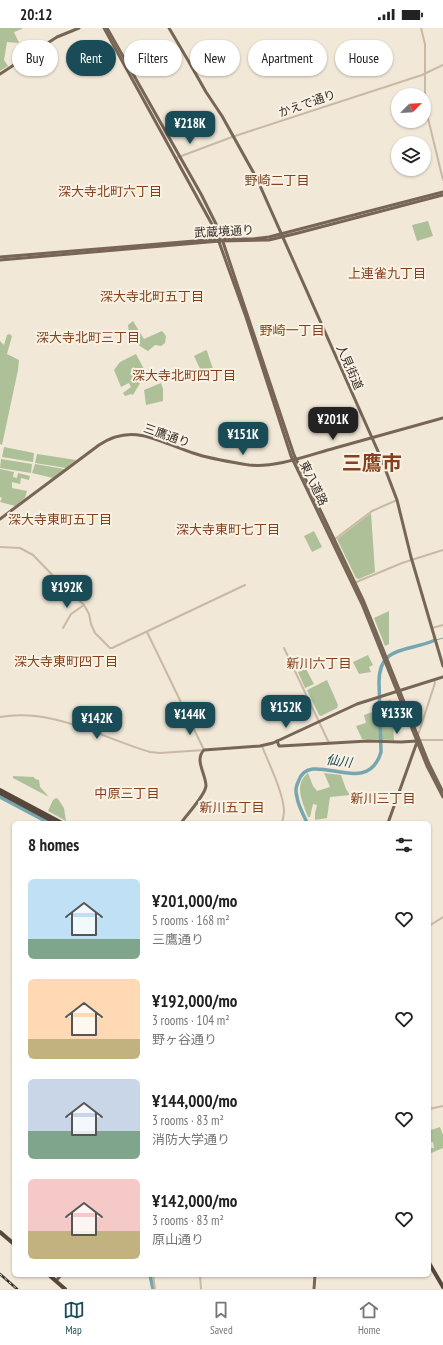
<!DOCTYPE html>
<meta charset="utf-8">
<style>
body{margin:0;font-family:"PT Sans Narrow","Noto Sans JP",sans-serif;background:#f2f2f2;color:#222;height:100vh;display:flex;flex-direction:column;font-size:15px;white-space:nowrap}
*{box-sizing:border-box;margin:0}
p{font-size:13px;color:#767676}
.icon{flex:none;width:22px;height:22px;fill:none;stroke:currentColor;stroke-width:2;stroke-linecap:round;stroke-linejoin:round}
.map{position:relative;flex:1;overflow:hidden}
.drawer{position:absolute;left:12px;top:793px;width:419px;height:456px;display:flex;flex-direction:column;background:#fff;border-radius:6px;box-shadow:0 1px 3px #0004}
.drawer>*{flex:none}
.guide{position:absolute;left:12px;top:12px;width:419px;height:36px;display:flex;gap:8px}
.needle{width:26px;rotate:66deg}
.buttons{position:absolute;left:391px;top:60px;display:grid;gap:8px}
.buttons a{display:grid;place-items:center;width:40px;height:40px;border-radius:50%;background:#fff;box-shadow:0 1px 3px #0004;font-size:20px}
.price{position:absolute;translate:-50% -34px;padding:0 9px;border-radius:8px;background:#1a4c57;color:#fff;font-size:13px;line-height:26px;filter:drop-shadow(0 1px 2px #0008)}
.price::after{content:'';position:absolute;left:50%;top:24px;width:12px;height:9px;margin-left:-6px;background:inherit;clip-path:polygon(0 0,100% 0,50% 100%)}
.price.selected{background:#222;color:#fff}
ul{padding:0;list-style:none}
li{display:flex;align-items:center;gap:12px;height:100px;padding:0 16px}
li span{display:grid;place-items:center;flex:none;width:112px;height:80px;border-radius:6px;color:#555}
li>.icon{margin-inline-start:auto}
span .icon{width:48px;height:48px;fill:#fffc;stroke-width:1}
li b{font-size:17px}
h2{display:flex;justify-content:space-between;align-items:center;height:48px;padding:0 16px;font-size:17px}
.pill{padding:0 14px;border-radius:18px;background:#fff;box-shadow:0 1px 3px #0004;font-size:14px;line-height:36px}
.pill.selected{background:#1a4c57;color:#fff}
.status{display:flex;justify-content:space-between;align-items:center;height:28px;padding:0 20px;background:#fff;direction:ltr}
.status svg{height:11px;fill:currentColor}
.tabs{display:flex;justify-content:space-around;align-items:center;height:56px;border-top:1px solid #e0e0e0;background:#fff;font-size:11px;color:#767676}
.tabs a{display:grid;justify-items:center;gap:2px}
.tabs .selected{color:#1a4c57}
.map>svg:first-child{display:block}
</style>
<div class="status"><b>20:12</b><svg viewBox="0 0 49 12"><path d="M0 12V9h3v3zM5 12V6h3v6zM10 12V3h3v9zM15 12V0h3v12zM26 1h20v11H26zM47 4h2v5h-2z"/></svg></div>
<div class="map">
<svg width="443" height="1261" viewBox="0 0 443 1261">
<rect width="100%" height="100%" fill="#f1e8d8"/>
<!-- green -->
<g fill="#aec098">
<path d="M0,0H22V1L14,4L19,15L7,14L4,32L8,38L0,43Z"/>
<path d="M428,193L433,208L417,213L412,197Z"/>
<path d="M133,293L144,311L162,303L166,308L165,315L161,318L155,317L148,323C140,318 133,315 132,305H129L128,297Z"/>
<path d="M9,306L12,308L7,326L19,332L18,342L2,417L0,416V313L4,317L7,307Z"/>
<path d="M206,322L207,323L213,341L202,345L194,328Z"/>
<path d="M136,326L146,345L133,367L131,366L125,368L123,365L131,359L129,355L121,359L114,342L120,334Z"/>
<path d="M161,355L163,361V373L146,377L144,362Z"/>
<path d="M4,419L34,425L33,434L2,429Z"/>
<path d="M37,426L76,432L66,440L35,435Z"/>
<path d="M1,431L32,436L31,445L0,440Z"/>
<path d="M35,436L64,441V442L53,450L32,445Z"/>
<path d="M0,441L14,444L13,449L17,450L18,445L30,448L29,452L21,450L20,456L12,454V460L27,463L25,470L15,478L0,474L2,470L0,469Z"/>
<path d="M371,485L375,544L359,551L356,550L337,511Z"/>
<path d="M314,503L322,519L312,524L304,508Z"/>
<path d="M389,583V616L385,618L374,590Z"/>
<path d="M368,627L373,637L369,639L371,644L359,646L353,634Z"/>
<path d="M306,641L314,656L305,660L298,644Z"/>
<path d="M327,652L338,677L337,680L321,688L319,687L307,662Z"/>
<path d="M391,672L394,712L362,711L356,698L366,695L364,687L378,682V674Z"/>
<path d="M308,745L313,758L317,763L330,759L324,745L341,747L346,761L350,767L330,769L327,790L315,792V785L317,777L313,776L310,789H308C303,775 293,756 308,745Z"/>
<path d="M13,748L34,749L35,751L39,752L40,759L49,769L13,750Z"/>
<path d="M56,770L58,771L64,780L66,793L48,783L53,772Z"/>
<path d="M440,1099L443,1107V1120L429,1126V1120H434L433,1114H429V1107L431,1106V1102Z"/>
</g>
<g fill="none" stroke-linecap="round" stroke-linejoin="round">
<!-- stream -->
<path stroke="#76a6af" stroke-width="1" d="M436,612L443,610"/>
<!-- river -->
<g stroke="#76a6af" stroke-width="3.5">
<path d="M0,769L49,795"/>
<path d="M307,795C304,787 298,778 297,769C295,762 296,758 299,752C311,720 367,772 381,724L379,654C379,616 410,624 435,612"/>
<path d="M150,1247L153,1261"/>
</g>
<!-- minor -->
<g stroke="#c9b9a4" stroke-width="2">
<path d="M421,0L425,16V78L443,152"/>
<path d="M176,130L232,109L422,47L443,37"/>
<path d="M335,511L372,483L397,472"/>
<path d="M0,519L20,520L33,527L64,559L84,577L89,586L91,596L95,605L110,620H112L245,557"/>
<path d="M354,555L402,535L443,522"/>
<path d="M63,600L71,586L84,577"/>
<path d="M432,600L443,597"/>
<path d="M284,620L329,715"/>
<path d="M0,689C54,680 100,709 150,724L160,725L204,722L147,604"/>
<path d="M418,707L435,655L434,652"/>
<path d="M420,712H443"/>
<path d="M262,718C269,736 283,764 284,782C284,787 283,791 282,795"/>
<path d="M429,898L443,889"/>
<path d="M429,1081L443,1078"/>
<path d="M153,1247L155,1261"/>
<path d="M200,1247L201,1261"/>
</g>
<!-- major -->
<g stroke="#776556" stroke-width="3">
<path d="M104,0L214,200L246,289L291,428L362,576L427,738L443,769"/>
<path d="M107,0L201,166L219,202L294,427L364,574L429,736L443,764"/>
<path d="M169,0L189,34L206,64L222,88L257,151L381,430L397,472L411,529L443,638"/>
<path d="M0,46L57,9L79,0"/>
<path d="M0,229L219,211H253L269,209L443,164"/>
<path d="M0,232L220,213L269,212L298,205L443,167"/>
<path d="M0,491L99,417C133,394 159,414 193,425C210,431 231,434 249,437C276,440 309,427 335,420C371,410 407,400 443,390"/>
<path d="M277,713L279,718H281L368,713L401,714L417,713"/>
<path d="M181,795C187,786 205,768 206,758C206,746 194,732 204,722L260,718L273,715L357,676L443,649"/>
<path d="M388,795L417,714"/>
<path d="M56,1253L61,1247"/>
<path d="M314,1261L315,1247"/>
</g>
<!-- highway -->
<g stroke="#56473c" stroke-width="4">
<path d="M0,762L62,795"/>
<path d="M0,765L56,795"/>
<path d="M0,1204L14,1216"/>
<path d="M429,1235L443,1259"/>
<path d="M49,1247L65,1261"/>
</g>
<defs>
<path id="rail" d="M0,1246L17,1261"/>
</defs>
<!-- rail casing -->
<use href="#rail" stroke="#342c26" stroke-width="2.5"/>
<!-- rail -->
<use href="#rail" stroke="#f9f2e4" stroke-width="1" stroke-dasharray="3" stroke-linecap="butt"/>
</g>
<g text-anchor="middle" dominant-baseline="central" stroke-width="4" stroke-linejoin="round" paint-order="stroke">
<!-- street labels -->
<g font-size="12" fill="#342c26" stroke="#f9f2e4">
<text transform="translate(307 75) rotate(-19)">かえで通り</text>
<text transform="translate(224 203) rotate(-3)">武蔵境通り</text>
<text transform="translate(350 339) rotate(66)">人見街道</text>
<text transform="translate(167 407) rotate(19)">三鷹通り</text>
<text transform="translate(314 455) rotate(64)">東八道路</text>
</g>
<!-- neighbourhood labels -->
<g font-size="13" fill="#85411d" stroke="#f9f2e4">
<text x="277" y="152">野崎二丁目</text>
<text x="110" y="163">深大寺北町六丁目</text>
<text x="387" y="245">上連雀九丁目</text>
<text x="152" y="268">深大寺北町五丁目</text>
<text x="292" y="302">野崎一丁目</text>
<text x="88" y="309">深大寺北町三丁目</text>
<text x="184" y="347">深大寺北町四丁目</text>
<text x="60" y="491">深大寺東町五丁目</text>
<text x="228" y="501">深大寺東町七丁目</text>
<text x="66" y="633">深大寺東町四丁目</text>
<text x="319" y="635">新川六丁目</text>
<text x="127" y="765">中原三丁目</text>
<text x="383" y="770">新川三丁目</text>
<text x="232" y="779">新川五丁目</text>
</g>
<!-- water labels -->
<g font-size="13" font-style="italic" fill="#1a4c57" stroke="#f9f2e4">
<text transform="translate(339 733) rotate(8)">仙川</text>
</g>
<!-- town labels -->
<g font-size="20" font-weight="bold" fill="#85411d" stroke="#f9f2e4">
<text x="372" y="435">三鷹市</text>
</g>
</g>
</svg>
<div class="buttons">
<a><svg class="needle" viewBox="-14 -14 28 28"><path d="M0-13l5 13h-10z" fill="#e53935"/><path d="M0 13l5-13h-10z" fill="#767676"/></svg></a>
<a><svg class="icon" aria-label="layers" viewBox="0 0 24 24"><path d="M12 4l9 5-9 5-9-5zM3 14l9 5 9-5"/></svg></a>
</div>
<b class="price" style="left:190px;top:117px">¥218K</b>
<b class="price selected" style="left:333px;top:413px">¥201K</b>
<b class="price" style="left:243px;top:428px">¥151K</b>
<b class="price" style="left:67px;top:581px">¥192K</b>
<b class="price" style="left:286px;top:701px">¥152K</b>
<b class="price" style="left:397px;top:707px">¥133K</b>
<b class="price" style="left:190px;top:708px">¥144K</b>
<b class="price" style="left:97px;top:712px">¥142K</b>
<div class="guide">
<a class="pill">Buy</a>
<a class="pill selected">Rent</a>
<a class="pill">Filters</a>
<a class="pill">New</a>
<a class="pill">Apartment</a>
<a class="pill">House</a>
</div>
<section class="drawer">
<h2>8 homes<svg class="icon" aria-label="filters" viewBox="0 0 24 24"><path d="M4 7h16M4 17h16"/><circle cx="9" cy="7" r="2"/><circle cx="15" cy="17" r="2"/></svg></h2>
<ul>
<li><span style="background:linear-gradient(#bfe0f5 75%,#7fa58c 0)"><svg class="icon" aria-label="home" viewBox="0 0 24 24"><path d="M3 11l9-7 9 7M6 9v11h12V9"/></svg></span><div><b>¥201,000/mo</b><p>5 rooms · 168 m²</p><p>三鷹通り</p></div><svg class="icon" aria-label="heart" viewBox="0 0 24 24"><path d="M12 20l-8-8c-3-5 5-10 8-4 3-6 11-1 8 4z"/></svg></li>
<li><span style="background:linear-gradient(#ffd9b3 75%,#c2b280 0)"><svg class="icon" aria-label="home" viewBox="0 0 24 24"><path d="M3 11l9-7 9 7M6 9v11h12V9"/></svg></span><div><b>¥192,000/mo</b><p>3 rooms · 104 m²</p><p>野ヶ谷通り</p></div><svg class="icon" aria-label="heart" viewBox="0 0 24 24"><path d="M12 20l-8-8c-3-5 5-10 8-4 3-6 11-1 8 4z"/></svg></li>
<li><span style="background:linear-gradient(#c9d6e8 65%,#7fa58c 0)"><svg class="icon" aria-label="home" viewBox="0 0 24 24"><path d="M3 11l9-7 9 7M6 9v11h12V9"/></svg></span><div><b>¥144,000/mo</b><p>3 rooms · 83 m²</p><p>消防大学通り</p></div><svg class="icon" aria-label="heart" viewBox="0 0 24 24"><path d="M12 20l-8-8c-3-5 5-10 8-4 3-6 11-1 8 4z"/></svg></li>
<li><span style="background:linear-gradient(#f6c9c9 65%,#c2b280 0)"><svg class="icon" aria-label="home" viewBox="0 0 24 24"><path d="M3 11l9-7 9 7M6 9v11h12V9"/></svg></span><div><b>¥142,000/mo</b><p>3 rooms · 83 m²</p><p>原山通り</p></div><svg class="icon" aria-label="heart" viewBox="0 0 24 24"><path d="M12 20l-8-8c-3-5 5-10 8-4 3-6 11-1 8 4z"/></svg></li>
</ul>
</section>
</div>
<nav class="tabs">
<a class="selected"><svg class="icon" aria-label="map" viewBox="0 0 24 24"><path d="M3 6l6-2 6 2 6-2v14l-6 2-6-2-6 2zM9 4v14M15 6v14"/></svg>Map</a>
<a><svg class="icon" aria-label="saved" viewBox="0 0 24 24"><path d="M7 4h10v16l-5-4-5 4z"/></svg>Saved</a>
<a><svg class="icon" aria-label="home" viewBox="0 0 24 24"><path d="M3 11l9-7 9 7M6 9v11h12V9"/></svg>Home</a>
</nav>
